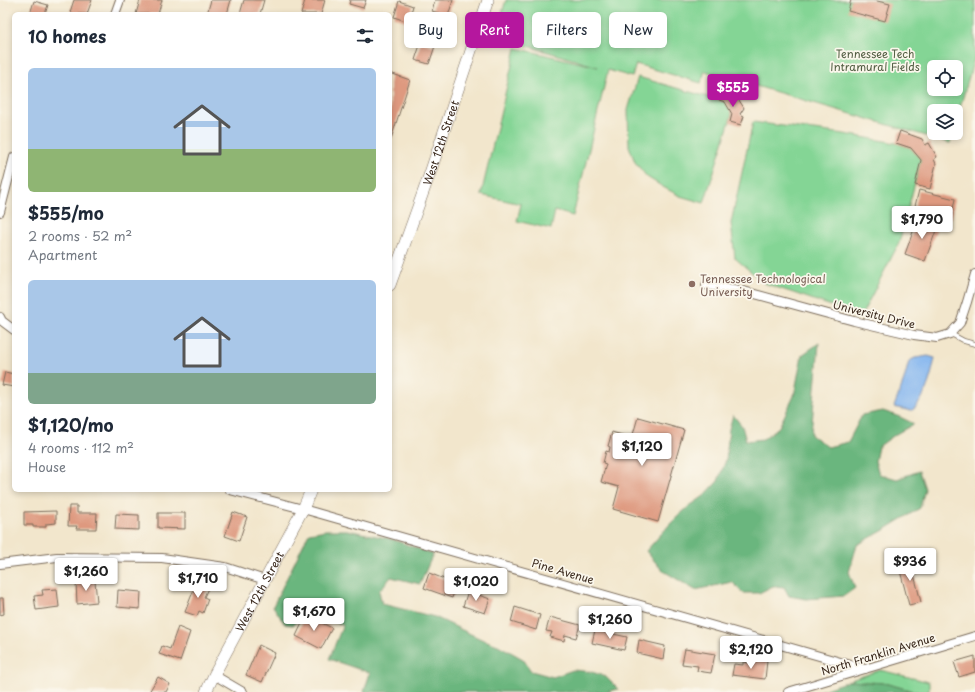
<!DOCTYPE html>
<meta charset="utf-8">
<style>
body{margin:0;font-family:"Playpen Sans",sans-serif;background:#f6f6f7;color:#1f2937;height:100vh;display:flex;flex-direction:column;font-size:15px;white-space:nowrap}
*{box-sizing:border-box;margin:0}
p{font-size:13px;color:#747a83}
.icon{flex:none;width:22px;height:22px;fill:none;stroke:currentColor;stroke-width:2;stroke-linecap:round;stroke-linejoin:round}
.map{position:relative;flex:1;overflow:hidden}
.sheet{position:absolute;left:12px;top:12px;width:380px;height:480px;display:flex;flex-direction:column;background:#fff;border-radius:6px;box-shadow:0 2px 6px #0003}
.sheet>*{flex:none}
.hud{position:absolute;left:404px;top:12px;width:380px;height:36px;display:flex;gap:8px}
.fabs{position:absolute;left:927px;top:60px;display:grid;gap:8px}
.fabs a{display:grid;place-items:center;width:36px;height:36px;border-radius:6px;background:#fff;box-shadow:0 2px 6px #0003;font-size:20px}
.price{position:absolute;translate:-50% -34px;padding:0 9px;border-radius:4px;background:#fff;color:#222;font-size:13px;line-height:26px;filter:drop-shadow(0 1px 2px #0008)}
.price::after{content:'';position:absolute;left:50%;top:24px;width:12px;height:9px;margin-left:-6px;background:inherit;clip-path:polygon(0 0,100% 0,50% 100%)}
.price.on{background:#b5179e;color:#fff}
ul{padding:0;list-style:none}
li{display:grid;align-content:center;gap:8px;height:212px;padding:0 16px}
li span{display:grid;place-items:center;height:124px;border-radius:6px;color:#555}
li>.icon{margin-inline-start:auto}
span .icon{width:72px;height:72px;fill:#fffc;stroke-width:1}
li b{font-size:17px}
h2{display:flex;justify-content:space-between;align-items:center;height:48px;padding:0 16px;font-size:17px}
.chip{padding:0 14px;border-radius:6px;background:#fff;box-shadow:0 2px 6px #0003;font-size:14px;line-height:36px}
.chip.on{background:#b5179e;color:#fff}
.map>svg:first-child{display:block}
</style>
<div class="map">
<svg width="975" height="692" viewBox="0 0 975 692">
<rect width="100%" height="100%" fill="#fbf7ec"/>
<filter id="ink" filterUnits="userSpaceOnUse"><feTurbulence type="fractalNoise" baseFrequency=".025" numOctaves="2"/><feDisplacementMap in="SourceGraphic" scale="8" xChannelSelector="R" yChannelSelector="G"/><feConvolveMatrix kernelMatrix="1 2 1 2 8 2 1 2 1" color-interpolation-filters="sRGB"/></filter>
<filter id="wash" filterUnits="userSpaceOnUse"><feTurbulence type="fractalNoise" baseFrequency=".012" numOctaves="4" result="noise"/><feDisplacementMap in="SourceGraphic" scale="16" xChannelSelector="R" yChannelSelector="G"/><feGaussianBlur stdDeviation="0.9" result="paint"/><feColorMatrix in="noise" values="0 0 0 0 0 0 0 0 0 0 0 0 0 0 0 0 0 1.4 0 .05"/><feComposite in="paint" operator="in"/></filter>
<g filter="url(#wash)">
<rect width="100%" height="100%" fill="#f2e6cc"/>
<!-- green -->
<g fill="#84d595" stroke="#60805a" fill-rule="evenodd">
<path d="M506,0H975V56L956,121V111H934V133H953L950,143L705,71L701,83L636,64L632,77L608,70L573,216L555,211L551,229L517,221L521,204L481,195L516,48L598,67L495,36ZM934,67H956V89H934Z"/>
<path d="M638,77L725,102L732,114L704,203L680,196L663,187L647,177L635,162L629,146L628,110Z"/>
<path d="M753,122L844,134L896,143L911,148L921,160L899,243L861,316L764,283L735,258L731,223Z"/>
<path d="M880,670L929,682V692H917L884,683L848,681Z"/>
</g>
<!-- forest -->
<g fill="#6bb67e" stroke="#53704e">
<path d="M819,343L811,435L828,447L848,442L862,415L883,411L900,417L914,424L896,434L878,447L875,461L879,474L897,479L919,471L925,489L920,508L886,529L857,545L849,572L855,588L844,596L806,599L789,596L784,587L773,586L759,593H743L732,582L695,590L662,570L646,551L671,523L688,507L704,496L718,481L726,460L729,429L733,415L742,426L746,441L763,439L779,427L794,396L802,355Z"/>
<path d="M326,530H347L391,539L433,554L420,584L391,577L379,591L382,604L435,617L481,639L498,645L523,659L531,671L553,677L573,670L592,672L606,677L618,689L607,692H364L370,673L329,659L343,625L308,611L293,625L285,624L273,606L309,533Z"/>
<path d="M848,681L884,683L917,692H817Z"/>
</g>
<!-- water -->
<path fill="#83b5ef" stroke="#5f7086" d="M928,356L935,358C932,373 925,402 911,411L894,407L904,380L909,361L915,358Z"/>
<g id="blocks">
<!-- building -->
<g fill="#de997f">
<path d="M74,0H92L87,14H75L70,12Z"/>
<path d="M140,0H162L158,14H136Z"/>
<path d="M211,0H231L227,14H207Z"/>
<path d="M244,0H264L260,14H240Z"/>
<path d="M305,0H325L321,14H301Z"/>
<path d="M350,0H366L363,8L349,4Z"/>
<path d="M435,0H453L448,16L432,11Z"/>
<path d="M851,0H873L890,4L885,21L848,11Z"/>
<path d="M34,1L48,5L45,14H30Z"/>
<path d="M399,1L413,6L408,22L394,17Z"/>
<path d="M421,42L435,46L429,64L415,60Z"/>
<path d="M390,73L410,80L390,142Z"/>
<path d="M722,91L729,93L730,100L737,97L744,108L740,114L744,116L741,125L730,122L732,114L725,102L719,100Z"/>
<path d="M900,131L922,139L925,145L929,143L937,157L934,159L936,164L930,189L915,185L921,160L911,148L896,143Z"/>
<path d="M919,190L955,199L951,219L914,210Z"/>
<path d="M918,218L938,225L925,261L905,254Z"/>
<path d="M5,372L14,374V387L2,385Z"/>
<path d="M638,417L684,430L658,522L613,509L619,487L601,482L606,464L603,463L606,451L609,452L610,447L608,446L612,432L632,438Z"/>
<path d="M69,506H77V513H97L96,529H76L77,526H68Z"/>
<path d="M56,511V523L46,524V527H33V525H24V512Z"/>
<path d="M233,512L247,517L239,541L225,536Z"/>
<path d="M158,513H185V529L158,528Z"/>
<path d="M116,514L139,515V530L115,529Z"/>
<path d="M910,559L921,602L909,605L898,563Z"/>
<path d="M429,573L457,584L452,598L424,588Z"/>
<path d="M198,579L210,584L204,597L208,599L203,613L199,611L197,616L185,612Z"/>
<path d="M95,581L97,602L77,604L76,582Z"/>
<path d="M57,589L59,607L36,610L34,596L43,595L42,590Z"/>
<path d="M118,590L141,592L140,609L117,607Z"/>
<path d="M468,591L490,599L485,613L463,606Z"/>
<path d="M0,598H3L4,614L0,615Z"/>
<path d="M515,607L540,615L536,630L511,622Z"/>
<path d="M306,615L332,628L321,649L296,636Z"/>
<path d="M550,617L580,625L576,638L565,635L564,641L550,637L552,632L546,631Z"/>
<path d="M178,627L190,632L180,661L159,654L162,646L170,649Z"/>
<path d="M595,630L627,637L624,650L592,643Z"/>
<path d="M639,640L665,646L663,659L637,653Z"/>
<path d="M259,645L275,653L262,682L246,675Z"/>
<path d="M685,649L715,654L711,673L697,671L698,666L682,664Z"/>
<path d="M975,656V672L959,677L954,662Z"/>
<path d="M753,660L767,661L765,679L732,675L734,664L743,665V662L752,663Z"/>
<path d="M158,677L170,684L166,692H149Z"/>
</g>
</g>
</g>
<g filter="url(#ink)">
<use href="#blocks" fill-opacity="0" stroke="#7b6c5b" stroke-width="1"/>
<g fill="none" stroke-linecap="round" stroke-linejoin="round">
<defs>
<path id="lane" d="M951,334L964,341L975,344"/>
<g id="street">
<path d="M115,14L120,0"/>
<path d="M0,212L14,157"/>
<path d="M706,285L740,290L854,321L914,335L937,338L950,334L960,323L967,302L975,274"/>
<path d="M0,317L2,321L14,330"/>
<path d="M230,490L303,509L865,669"/>
<path d="M0,564L57,557L162,558L225,567L265,580"/>
<path d="M214,675L243,692"/>
<path d="M788,692L975,636"/>
</g>
<g id="secondary">
<path id="s1" d="M390,285L430,173L488,0"/>
<path id="s2" d="M206,692L214,675L303,509L311,490"/>
</g>
</defs>
<!-- lane casing -->
<use href="#lane" stroke="#7b6c5b" stroke-width="5.5"/>
<!-- street casing -->
<use href="#street" stroke="#7b6c5b" stroke-width="10"/>
<!-- secondary casing -->
<use href="#secondary" stroke="#7b6c5b" stroke-width="12"/>
<!-- lane -->
<use href="#lane" stroke="#fff" stroke-width="4"/>
<!-- street -->
<use href="#street" stroke="#fff" stroke-width="8"/>
<!-- secondary -->
<use href="#secondary" stroke="#fff" stroke-width="11"/>
</g>
</g>
<!-- markers -->
<circle fill="#8d6e63" stroke="#fbf7ec" stroke-width="1.5" cx="692" cy="284" r="4"/>
<g text-anchor="middle" dominant-baseline="central" stroke-width="3.5" stroke-linejoin="round" paint-order="stroke">
<!-- park labels -->
<g font-size="11" fill="#515d42" stroke="#fbf7ec">
<text x="875" y="53">Tennessee Tech<tspan x="875" dy="13">Intramural Fields</tspan></text>
</g>
<!-- street labels -->
<g font-size="11" fill="#3b2a1e" stroke="#fbf7ec">
<text stroke="none"><textPath href="#s1" startOffset="151">West 12th Street</textPath></text>
<text transform="translate(874 314) rotate(14)">University Drive</text>
<text transform="translate(563 571) rotate(16)">Pine Avenue</text>
<text stroke="none"><textPath href="#s2" startOffset="114">West 12th Street</textPath></text>
<text transform="translate(878 654) rotate(-17)">North Franklin Avenue</text>
</g>
<!-- education labels -->
<g font-size="11" fill="#785e54" stroke="#fbf7ec" text-anchor="start">
<text x="700" y="278">Tennessee Technological<tspan x="700" dy="13">University</tspan></text>
</g>
</g>
</svg>
<div class="fabs">
<a><svg class="icon" aria-label="locate" viewBox="0 0 24 24"><circle cx="12" cy="12" r="6"/><path d="M12 2v4M12 18v4M2 12h4M18 12h4"/></svg></a>
<a><svg class="icon" aria-label="layers" viewBox="0 0 24 24"><path d="M12 4l9 5-9 5-9-5zM3 14l9 5 9-5"/></svg></a>
</div>
<b class="price on" style="left:733px;top:108px">$555</b>
<b class="price" style="left:922px;top:240px">$1,790</b>
<b class="price" style="left:642px;top:467px">$1,120</b>
<b class="price" style="left:910px;top:582px">$936</b>
<b class="price" style="left:86px;top:592px">$1,260</b>
<b class="price" style="left:198px;top:599px">$1,710</b>
<b class="price" style="left:476px;top:602px">$1,020</b>
<b class="price" style="left:314px;top:632px">$1,670</b>
<b class="price" style="left:610px;top:640px">$1,260</b>
<b class="price" style="left:751px;top:670px">$2,120</b>
<div class="hud">
<a class="chip">Buy</a>
<a class="chip on">Rent</a>
<a class="chip">Filters</a>
<a class="chip">New</a>
</div>
<section class="sheet">
<h2>10 homes<svg class="icon" aria-label="filters" viewBox="0 0 24 24"><path d="M4 7h16M4 17h16"/><circle cx="9" cy="7" r="2"/><circle cx="15" cy="17" r="2"/></svg></h2>
<ul>
<li><span style="background:linear-gradient(#a9c7e8 65%,#8fb573 0)"><svg class="icon" aria-label="home" viewBox="0 0 24 24"><path d="M3 11l9-7 9 7M6 9v11h12V9"/></svg></span><div><b>$555/mo</b><p>2 rooms · 52 m²</p><p>Apartment</p></div></li>
<li><span style="background:linear-gradient(#a9c7e8 75%,#7fa58c 0)"><svg class="icon" aria-label="home" viewBox="0 0 24 24"><path d="M3 11l9-7 9 7M6 9v11h12V9"/></svg></span><div><b>$1,120/mo</b><p>4 rooms · 112 m²</p><p>House</p></div></li>
</ul>
</section>
</div>
